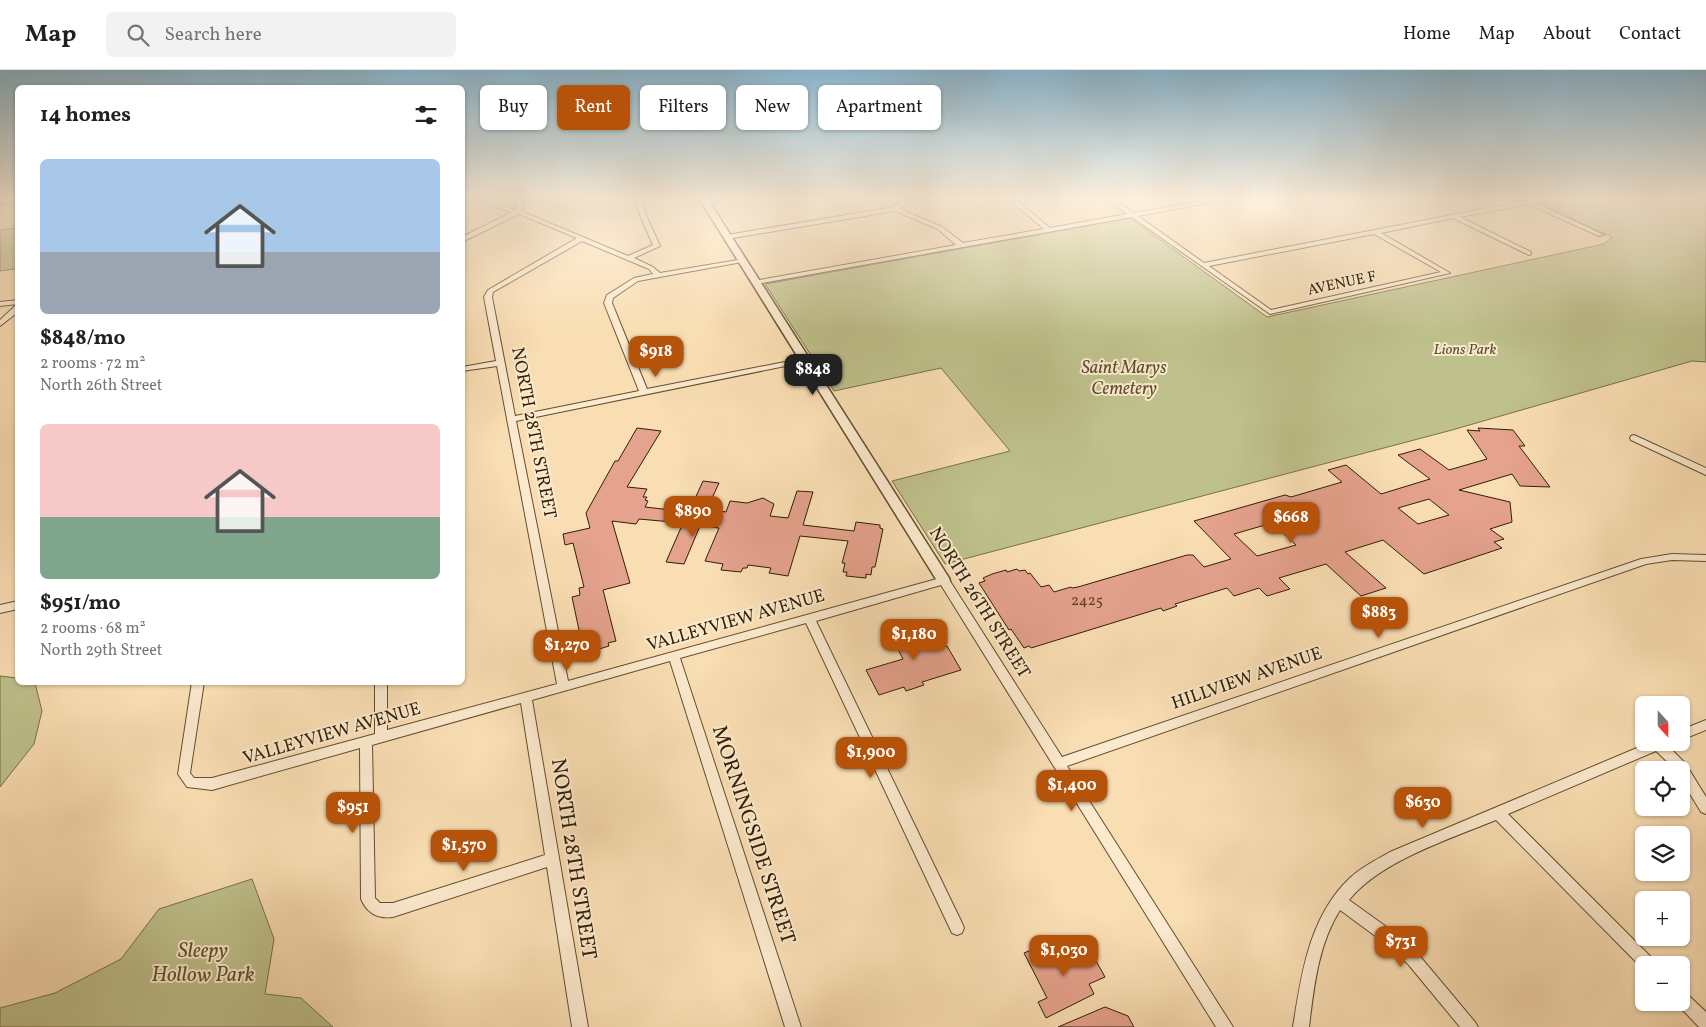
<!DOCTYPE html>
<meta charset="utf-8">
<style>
body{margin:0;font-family:Vollkorn,serif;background:#f2f2f2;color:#202124;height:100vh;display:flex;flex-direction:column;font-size:19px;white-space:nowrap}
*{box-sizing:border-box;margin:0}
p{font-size:16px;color:#757577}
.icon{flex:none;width:28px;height:28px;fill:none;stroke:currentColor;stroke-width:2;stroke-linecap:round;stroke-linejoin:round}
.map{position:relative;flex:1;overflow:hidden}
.side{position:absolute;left:15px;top:15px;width:450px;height:600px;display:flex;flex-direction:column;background:#fff;border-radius:8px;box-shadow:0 1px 4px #0004}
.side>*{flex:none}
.guide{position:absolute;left:480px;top:15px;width:475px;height:45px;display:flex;gap:10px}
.needle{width:32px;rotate:159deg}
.controls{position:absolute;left:1635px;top:626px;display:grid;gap:10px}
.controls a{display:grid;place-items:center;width:55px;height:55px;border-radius:8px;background:#fff;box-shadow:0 1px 4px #0004;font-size:25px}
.price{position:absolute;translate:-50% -42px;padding:0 11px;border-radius:10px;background:#b45309;color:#fff;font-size:16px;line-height:32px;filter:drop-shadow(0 1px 2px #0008)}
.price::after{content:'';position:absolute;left:50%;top:30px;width:15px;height:11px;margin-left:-8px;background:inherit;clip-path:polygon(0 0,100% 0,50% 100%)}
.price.selected{background:#222;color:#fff}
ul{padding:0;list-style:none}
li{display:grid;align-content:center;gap:10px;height:265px;padding:0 25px}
li span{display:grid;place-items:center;height:155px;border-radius:8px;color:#555}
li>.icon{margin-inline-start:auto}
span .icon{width:90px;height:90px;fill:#fffc;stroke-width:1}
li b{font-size:21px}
h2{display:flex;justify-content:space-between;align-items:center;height:60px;padding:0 25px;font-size:21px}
.chip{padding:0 18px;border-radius:8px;background:#fff;box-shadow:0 1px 4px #0004;font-size:18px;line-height:45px}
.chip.selected{background:#b45309;color:#fff}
header{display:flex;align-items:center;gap:30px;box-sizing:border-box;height:70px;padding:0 25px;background:#fff;border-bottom:1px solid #e0e0e0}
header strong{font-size:24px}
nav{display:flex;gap:28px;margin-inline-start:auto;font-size:18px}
.search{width:350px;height:45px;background:#f2f2f2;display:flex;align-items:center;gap:12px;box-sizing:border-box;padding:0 18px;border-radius:8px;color:#757577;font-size:19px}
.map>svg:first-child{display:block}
</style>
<header>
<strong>Map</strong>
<div class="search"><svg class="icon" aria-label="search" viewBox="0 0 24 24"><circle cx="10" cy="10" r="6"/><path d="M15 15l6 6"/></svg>Search here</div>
<nav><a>Home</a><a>Map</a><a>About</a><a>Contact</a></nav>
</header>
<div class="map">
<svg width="1706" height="957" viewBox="0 0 1706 957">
<rect width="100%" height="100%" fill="#fadeb3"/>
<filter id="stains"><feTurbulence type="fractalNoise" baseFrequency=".004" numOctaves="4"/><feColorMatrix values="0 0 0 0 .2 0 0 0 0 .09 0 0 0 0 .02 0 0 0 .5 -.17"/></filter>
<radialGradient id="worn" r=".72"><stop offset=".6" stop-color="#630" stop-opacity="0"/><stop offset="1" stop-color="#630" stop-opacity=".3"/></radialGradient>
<!-- green -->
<g fill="#bfc18c" stroke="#787049">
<path d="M1573,128H1706V292L1692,291L1452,360L945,494L892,411L1010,381L941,298L834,321L765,214L1130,148L1267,247L1604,174L1612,167L1540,134Z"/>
<path d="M17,158V195L15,199L0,201V160Z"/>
<path d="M0,606L17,608L18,612L35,613L42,641L34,674L0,717Z"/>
<path d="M252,809L274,869L265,924L301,928L333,957H0V938L55,923L121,889L159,839Z"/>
</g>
<!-- building -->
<g fill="#e5a28d" stroke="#301e06" fill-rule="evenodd">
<path d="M637,358L661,361L627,417L647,419L643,427H647L645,430L648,431L645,437L689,442L703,411L719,413L707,439L726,442L730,431L747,433L763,428L774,434L770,446L788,448L797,421L813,422L803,455L854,461L856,452L880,455V458L883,459L875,497H872L871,505L866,504V508L846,506L847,502H843L845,493H842L848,471L800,466L788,506L769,503L771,498L748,495L747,498H743L741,502L721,500L723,494L705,491L719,458L700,456L684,494L666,492L683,453L639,449L636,454L612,451L630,513L603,520L616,571L608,573L609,576L599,579L598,576L583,579L572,527L580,525L579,518L584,517L573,473L565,475L563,464L590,458L586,443L615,391H618Z"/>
<path d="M1478,358L1513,360L1525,376H1519L1550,417L1520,416L1512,404L1459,420L1510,432L1512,452L1490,459L1504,469L1494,472L1502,478L1424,504L1383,470L1345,482L1386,518L1361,526L1326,494L1279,508L1290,519L1267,526L1259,518L1234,526L1227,518L1175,534L1177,536L1163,541L1161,538L1031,578L1029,576L1024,578L1011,559L1009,560L979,513L985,511L983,508L992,504L1006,500L1007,502L1017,499L1019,501L1025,500L1028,504L1030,503L1041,517L1049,515L1054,522L1071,517L1072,518L1078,517L1187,485H1193L1204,497L1231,489L1194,451L1285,425L1291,427L1342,412L1328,400L1346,395L1381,424L1430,409L1398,385L1420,379L1449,400L1487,389L1467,360L1480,361ZM1429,429L1449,445L1418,454L1398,438ZM1272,453L1296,475L1257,486L1234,464Z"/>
<path d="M928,553L942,577L947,576L961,600L922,612L924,615L906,621L904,617L879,625L866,600L903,589L890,564Z"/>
<path d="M1086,873L1105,907L1089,914L1094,924L1046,948L1038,932L1047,928L1024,883L1044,875L1051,888Z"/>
<path d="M1105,937L1128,946L1134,957H1058Z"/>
</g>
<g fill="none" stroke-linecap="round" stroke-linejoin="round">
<defs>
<g id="minor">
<path d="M465,128H475L516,140L515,128H521L523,137L521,141L628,186L653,175L640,145L636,128H642L646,145L660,176L634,188L653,197L660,203L744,189V191L742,192L638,211L613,228L612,233L647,319L805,288L809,290L805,292L516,351L568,611L944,507L948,508L1062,687L1641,489L1672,484L1706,485V491L1672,490L1646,494L1067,696L1233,957H1216L941,515L816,551L962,853L964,858L962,863L957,865L952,863L806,553L680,588L801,957H785L670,591L532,630L588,957H572L547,797L393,847C377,849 367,843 361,829L360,678L212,720L187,717L178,704L192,612H204L190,703L194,708H212L375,664V612H387V660L557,614L497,296L462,301V297L496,291L484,227L488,220L577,168L519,144L462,172V167L512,142ZM582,171L649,199L653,204L634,208L607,225L604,233L639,321L515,346L492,227L493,222ZM521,633L545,785L393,833H380L375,828L372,675Z"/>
<path d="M710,128H725L705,133L702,131Z"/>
<path d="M904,128H911L900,139L942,157L963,173L1044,159L1007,128H1014L1050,158L1127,144L1105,128H1112L1134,143L1219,128H1234L1138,146L1204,193L1539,128H1553L1535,133L1604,165L1599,166L1528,134L1460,147L1531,182V184L1529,185L1453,148L1381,163L1450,203L1270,244L1132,147L756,214L753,212L754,211L956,175L938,159L895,141L727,169L724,167L727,165L894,137ZM1374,164L1441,202L1271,240L1209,196Z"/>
<path d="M18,230V234L0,236V232Z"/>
<path d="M15,236H18V242L0,256V250Z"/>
<path d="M1634,365L1706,398V405L1631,370L1630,368L1631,366Z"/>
<path d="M18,531V539L0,543V535Z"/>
<path d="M1706,650V660L1681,670V660Z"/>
<path d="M1651,672H1671L1668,676L1685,693L1706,727V744L1701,742L1681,709V700H1676L1656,681L1508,744L1654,890L1656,895H1644V900L1496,750C1450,769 1380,791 1349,830L1388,858L1418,884L1475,952L1478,957H1460L1408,894L1378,868L1340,840C1318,875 1314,917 1309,957H1293C1301,907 1308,854 1343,815C1356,800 1374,791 1390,782Z"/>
<path d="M1681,921L1686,923L1706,942V957H1699L1676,933L1681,932Z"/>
</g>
<g id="tertiary">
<path d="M6,128H18V130L0,134V130Z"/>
<path d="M699,128H707L949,508L950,511L949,514H939Z"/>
</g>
</defs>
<!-- minor casing -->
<use href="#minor" stroke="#624e31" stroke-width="2"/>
<!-- tertiary casing -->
<use href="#tertiary" stroke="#624e31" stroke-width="3"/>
<!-- minor -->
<use href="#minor" fill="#fceace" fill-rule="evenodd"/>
<!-- tertiary -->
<use href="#tertiary" fill="#fceace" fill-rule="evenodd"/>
</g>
<!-- sky -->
<linearGradient id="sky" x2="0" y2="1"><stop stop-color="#8ab7d1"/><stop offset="0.49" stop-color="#fdf0dd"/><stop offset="1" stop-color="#fdf0dd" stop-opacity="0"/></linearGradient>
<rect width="1706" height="262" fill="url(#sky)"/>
<g text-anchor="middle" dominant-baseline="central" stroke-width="4" stroke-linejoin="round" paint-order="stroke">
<!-- far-street labels -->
<g font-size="15" fill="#301e06" stroke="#fceace">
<text transform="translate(1342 214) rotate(-12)">AVENUE F</text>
</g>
<!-- far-park labels -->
<g font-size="15" font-style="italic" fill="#5b4f2e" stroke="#fceace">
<text x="1465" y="280">Lions Park</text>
</g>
<!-- number labels -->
<g font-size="15" fill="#5d3f28">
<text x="1087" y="531">2425</text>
</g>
<!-- park labels -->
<g font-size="18" font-style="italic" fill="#5b4f2e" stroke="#fceace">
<text x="1124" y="298">Saint Marys<tspan x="1124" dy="21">Cemetery</tspan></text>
</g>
<!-- street labels -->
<g font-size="18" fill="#301e06" stroke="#fceace">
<text transform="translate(533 363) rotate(79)">NORTH 28TH STREET</text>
<text transform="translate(979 533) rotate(58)">NORTH 26TH STREET</text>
<text transform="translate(736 551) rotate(-16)">VALLEYVIEW AVENUE</text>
<text transform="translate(1247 609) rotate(-19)">HILLVIEW AVENUE</text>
<text transform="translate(332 664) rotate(-16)">VALLEYVIEW AVENUE</text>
</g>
<!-- near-street labels -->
<g font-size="21" fill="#301e06" stroke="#fceace">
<text transform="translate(753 765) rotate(72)">MORNINGSIDE STREET</text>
<text transform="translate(573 789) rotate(81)">NORTH 28TH STREET</text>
</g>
<!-- near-park labels -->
<g font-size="21" font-style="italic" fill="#5b4f2e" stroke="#fceace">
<text x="203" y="881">Sleepy<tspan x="203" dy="24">Hollow Park</tspan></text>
</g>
</g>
<rect width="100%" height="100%" filter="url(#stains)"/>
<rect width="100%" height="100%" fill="url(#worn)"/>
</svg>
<div class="controls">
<a><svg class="needle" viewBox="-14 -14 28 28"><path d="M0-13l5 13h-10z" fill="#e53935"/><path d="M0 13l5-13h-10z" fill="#757577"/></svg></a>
<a><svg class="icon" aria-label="locate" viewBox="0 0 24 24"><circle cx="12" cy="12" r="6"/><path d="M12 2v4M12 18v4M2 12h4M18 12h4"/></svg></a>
<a><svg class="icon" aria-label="layers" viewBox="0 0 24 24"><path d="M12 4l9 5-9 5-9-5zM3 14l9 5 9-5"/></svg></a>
<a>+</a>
<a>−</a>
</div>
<b class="price" style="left:656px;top:308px">$918</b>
<b class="price selected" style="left:813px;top:326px">$848</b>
<b class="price" style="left:693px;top:468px">$890</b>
<b class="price" style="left:1291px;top:474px">$668</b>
<b class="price" style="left:1379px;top:569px">$883</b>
<b class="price" style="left:914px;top:591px">$1,180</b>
<b class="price" style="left:567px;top:602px">$1,270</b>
<b class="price" style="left:871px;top:709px">$1,900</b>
<b class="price" style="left:1072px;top:742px">$1,400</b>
<b class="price" style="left:1423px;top:759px">$630</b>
<b class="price" style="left:353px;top:764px">$951</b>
<b class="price" style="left:464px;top:802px">$1,570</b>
<b class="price" style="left:1401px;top:898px">$731</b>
<b class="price" style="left:1064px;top:907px">$1,030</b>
<div class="guide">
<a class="chip">Buy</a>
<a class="chip selected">Rent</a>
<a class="chip">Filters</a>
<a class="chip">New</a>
<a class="chip">Apartment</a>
</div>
<section class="side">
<h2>14 homes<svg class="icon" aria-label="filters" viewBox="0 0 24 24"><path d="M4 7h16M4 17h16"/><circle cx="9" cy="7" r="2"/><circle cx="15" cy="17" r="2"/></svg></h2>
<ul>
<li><span style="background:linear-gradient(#a9c7e8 60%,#9aa5b1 0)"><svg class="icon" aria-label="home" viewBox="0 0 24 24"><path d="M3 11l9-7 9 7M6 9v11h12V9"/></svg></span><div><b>$848/mo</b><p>2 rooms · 72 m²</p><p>North 26th Street</p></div></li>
<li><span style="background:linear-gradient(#f6c9c9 60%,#7fa58c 0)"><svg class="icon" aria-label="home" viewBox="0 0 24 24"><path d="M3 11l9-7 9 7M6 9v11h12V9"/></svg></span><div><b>$951/mo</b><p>2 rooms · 68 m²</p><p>North 29th Street</p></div></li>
</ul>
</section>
</div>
